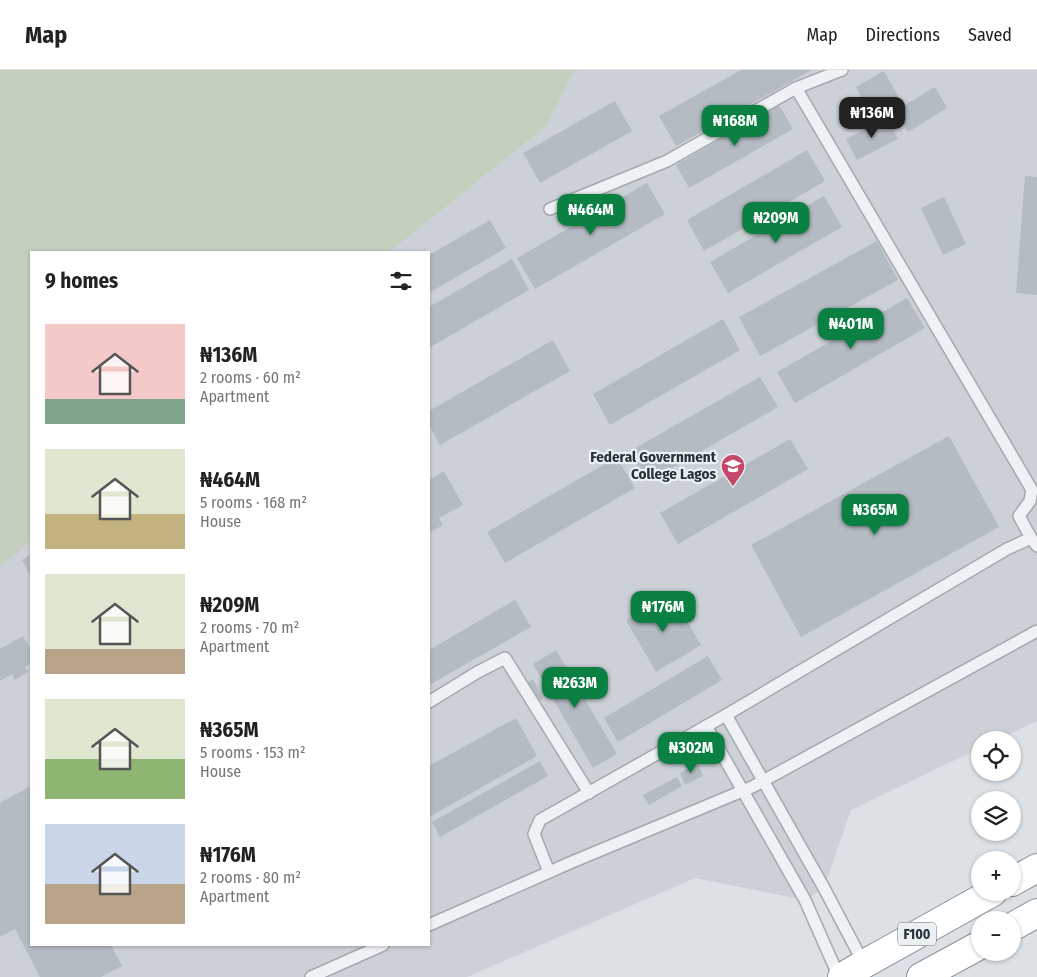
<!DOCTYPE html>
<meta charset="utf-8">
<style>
body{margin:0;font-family:"Fira Sans Condensed",sans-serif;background:#f6f6f6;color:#222;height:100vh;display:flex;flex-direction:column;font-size:19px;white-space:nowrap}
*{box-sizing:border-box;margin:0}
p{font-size:16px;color:#767676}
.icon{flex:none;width:28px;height:28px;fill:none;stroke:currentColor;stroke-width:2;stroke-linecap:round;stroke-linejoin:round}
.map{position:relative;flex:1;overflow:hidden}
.side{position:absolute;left:30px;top:181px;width:400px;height:695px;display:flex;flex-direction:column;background:#fff;border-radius:0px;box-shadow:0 1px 4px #0004}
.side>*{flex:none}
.controls{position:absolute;left:971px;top:661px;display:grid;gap:10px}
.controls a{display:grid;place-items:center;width:50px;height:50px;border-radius:50%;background:#fff;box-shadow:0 1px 4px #0004;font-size:25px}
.price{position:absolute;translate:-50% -42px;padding:0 11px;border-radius:10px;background:#0b8043;color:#fff;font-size:16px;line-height:32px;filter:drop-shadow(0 1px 2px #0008)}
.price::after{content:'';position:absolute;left:50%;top:30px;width:15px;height:11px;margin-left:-8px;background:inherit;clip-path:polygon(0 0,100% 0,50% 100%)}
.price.current{background:#222;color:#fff}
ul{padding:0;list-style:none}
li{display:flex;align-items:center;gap:15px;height:125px;padding:0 15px}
li span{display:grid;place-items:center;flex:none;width:140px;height:100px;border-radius:0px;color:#555}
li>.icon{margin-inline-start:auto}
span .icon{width:60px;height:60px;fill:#fffc;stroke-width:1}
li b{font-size:21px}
h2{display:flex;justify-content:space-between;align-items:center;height:60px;padding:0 15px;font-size:21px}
header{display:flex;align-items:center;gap:30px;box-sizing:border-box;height:70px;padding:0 25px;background:#fff;border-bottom:1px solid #e0e0e0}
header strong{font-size:24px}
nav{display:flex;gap:28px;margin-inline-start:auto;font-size:18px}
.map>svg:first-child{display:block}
</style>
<header>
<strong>Map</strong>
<nav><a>Map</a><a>Directions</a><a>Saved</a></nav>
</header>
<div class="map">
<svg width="1037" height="907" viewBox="0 0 1037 907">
<rect width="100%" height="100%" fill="#dce1e6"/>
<!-- built -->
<path fill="#cbd1d7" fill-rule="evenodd" d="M0,0H1037V651L998,670H980V678L851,740L824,818L805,830L695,808L467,907H0ZM31,182H429V875H31Z"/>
<!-- green -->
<path fill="#c4cfbe" d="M0,0H574L546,56L389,182H31V471L0,496Z"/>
<!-- building -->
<g fill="#b4bbc2">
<path d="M741,0H812L676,76L659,46Z"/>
<path d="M884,1L902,33L874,49L856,17Z"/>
<path d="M935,17L947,38L908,62L895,41Z"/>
<path d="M615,31L632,61L540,113L523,83Z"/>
<path d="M779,35L793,59L689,118L676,95Z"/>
<path d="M887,48L898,69L857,90L846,69Z"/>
<path d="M807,80L825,111L704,181L687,150Z"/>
<path d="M1025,106L1037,107V225L1016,223Z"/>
<path d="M647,113L665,144L535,219L517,188Z"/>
<path d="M824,126L842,157L728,223L710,192Z"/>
<path d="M944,127L966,174L943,185L921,138Z"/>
<path d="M490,150L506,178L429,223V185Z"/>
<path d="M877,171L898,210L760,286L739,247Z"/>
<path d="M512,189L529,220L429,278V237Z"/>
<path d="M907,228L925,258L795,333L777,302Z"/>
<path d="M723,249L740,280L610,355L593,324Z"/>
<path d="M553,270L570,301L440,375L429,355V341Z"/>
<path d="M760,307L778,337L648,412L630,381Z"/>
<path d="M949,366L999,457L801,567L751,475Z"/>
<path d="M790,369L808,399L678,474L660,443Z"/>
<path d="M617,387L635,418L505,493L487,462Z"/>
<path d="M444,401L463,435L439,448L443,455L429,463V410Z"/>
<path d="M31,484V507L22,490Z"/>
<path d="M671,524L701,575L656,602L626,550Z"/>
<path d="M515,530L531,557L429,615V580Z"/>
<path d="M23,566L31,580V593L25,597L28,602L15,610L12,604L0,611V579Z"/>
<path d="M556,580L617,684L593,698L533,594Z"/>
<path d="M708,586L722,610L618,672L604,648Z"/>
<path d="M533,609L543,629L536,633L525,613Z"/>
<path d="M516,648L537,686L429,747V696Z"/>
<path d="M540,691L548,706L440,767L432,752Z"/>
<path d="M698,694L703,706L685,715L680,703Z"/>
<path d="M677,707L682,716L649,735L643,725Z"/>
<path d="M31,716V875H111L122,896L101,907H40L15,859L0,867V733Z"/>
</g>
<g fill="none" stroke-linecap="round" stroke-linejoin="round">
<defs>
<g id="lane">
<path d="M796,18L1032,420L1030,431L1019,446L1031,468"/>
<path d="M550,139L667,91L796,18L842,0"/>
<path d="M429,632L476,603L505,588L589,723"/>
<path d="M726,645L824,818L864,894"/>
<path d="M706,656L805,830L839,907"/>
<path d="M549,802L534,764L540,750L726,645L1007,479L1031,468L1037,476"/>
<path d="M429,855L572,792L752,717L1037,561"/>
<path d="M311,907L383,875"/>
</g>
<g id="highway">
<path d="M1012,812L1037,798"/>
<path d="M1012,857L1037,843"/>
<path d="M842,907L864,894L993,822"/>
<path d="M921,907L980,875"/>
</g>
</defs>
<!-- lane casing -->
<use href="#lane" stroke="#a2a9af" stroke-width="14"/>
<!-- highway casing -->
<use href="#highway" stroke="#85909b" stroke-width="30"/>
<!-- lane -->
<use href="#lane" stroke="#eff1f4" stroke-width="11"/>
<!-- highway -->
<use href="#highway" stroke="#fff" stroke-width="28"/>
</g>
<!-- icons -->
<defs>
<symbol id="school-pin" viewBox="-11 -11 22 30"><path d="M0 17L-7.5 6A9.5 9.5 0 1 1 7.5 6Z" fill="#c5476a" stroke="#ebf0f3"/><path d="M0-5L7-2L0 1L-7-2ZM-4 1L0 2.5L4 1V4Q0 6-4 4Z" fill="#fff"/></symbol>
</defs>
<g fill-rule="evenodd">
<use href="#school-pin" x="719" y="382" width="28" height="38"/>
</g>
<g text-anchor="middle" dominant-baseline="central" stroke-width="4.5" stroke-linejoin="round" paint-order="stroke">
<!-- shield labels -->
<rect fill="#ebf0f3" stroke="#626a72" stroke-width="1" x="898" y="852.5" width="38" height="23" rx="4"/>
<g font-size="14" font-weight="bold" fill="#27313b">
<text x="917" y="864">F100</text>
</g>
<!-- poi labels -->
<g font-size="15" font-weight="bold" fill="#27313b" stroke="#ebf0f3" text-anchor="end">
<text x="716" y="387">Federal Government<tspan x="716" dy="17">College Lagos</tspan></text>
</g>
</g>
</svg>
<div class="controls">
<a><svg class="icon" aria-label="locate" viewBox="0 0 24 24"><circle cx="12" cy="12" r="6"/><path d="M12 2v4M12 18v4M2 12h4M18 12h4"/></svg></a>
<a><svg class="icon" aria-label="layers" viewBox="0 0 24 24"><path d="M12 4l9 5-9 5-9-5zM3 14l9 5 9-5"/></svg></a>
<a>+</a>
<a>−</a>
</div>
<b class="price current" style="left:872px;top:69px">₦136M</b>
<b class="price" style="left:735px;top:77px">₦168M</b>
<b class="price" style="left:591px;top:166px">₦464M</b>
<b class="price" style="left:776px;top:174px">₦209M</b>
<b class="price" style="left:851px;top:280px">₦401M</b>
<b class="price" style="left:875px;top:466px">₦365M</b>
<b class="price" style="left:663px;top:563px">₦176M</b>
<b class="price" style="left:575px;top:639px">₦263M</b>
<b class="price" style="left:691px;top:704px">₦302M</b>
<section class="side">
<h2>9 homes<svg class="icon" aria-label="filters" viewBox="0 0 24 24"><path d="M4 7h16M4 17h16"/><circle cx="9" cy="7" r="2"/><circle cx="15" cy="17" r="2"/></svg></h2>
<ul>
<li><span style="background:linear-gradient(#f6c9c9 75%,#7fa58c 0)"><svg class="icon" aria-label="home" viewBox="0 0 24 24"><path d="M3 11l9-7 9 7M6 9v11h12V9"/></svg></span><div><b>₦136M</b><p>2 rooms · 60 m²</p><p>Apartment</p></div></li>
<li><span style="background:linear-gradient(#dfe7d0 65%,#c2b280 0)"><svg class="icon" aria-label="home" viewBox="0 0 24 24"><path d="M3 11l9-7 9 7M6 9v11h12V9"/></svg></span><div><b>₦464M</b><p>5 rooms · 168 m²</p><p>House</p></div></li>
<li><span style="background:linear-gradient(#dfe7d0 75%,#b9a48a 0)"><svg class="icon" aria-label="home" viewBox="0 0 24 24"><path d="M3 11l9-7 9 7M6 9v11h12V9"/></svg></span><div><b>₦209M</b><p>2 rooms · 70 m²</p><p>Apartment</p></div></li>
<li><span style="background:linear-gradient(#dfe7d0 60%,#8fb573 0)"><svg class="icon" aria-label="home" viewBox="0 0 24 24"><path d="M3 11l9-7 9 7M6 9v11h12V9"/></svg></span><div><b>₦365M</b><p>5 rooms · 153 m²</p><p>House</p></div></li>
<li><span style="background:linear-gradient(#c9d6e8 60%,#b9a48a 0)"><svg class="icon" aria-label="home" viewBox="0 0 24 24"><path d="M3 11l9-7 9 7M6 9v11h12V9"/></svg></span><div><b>₦176M</b><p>2 rooms · 80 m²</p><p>Apartment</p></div></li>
</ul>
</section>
</div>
